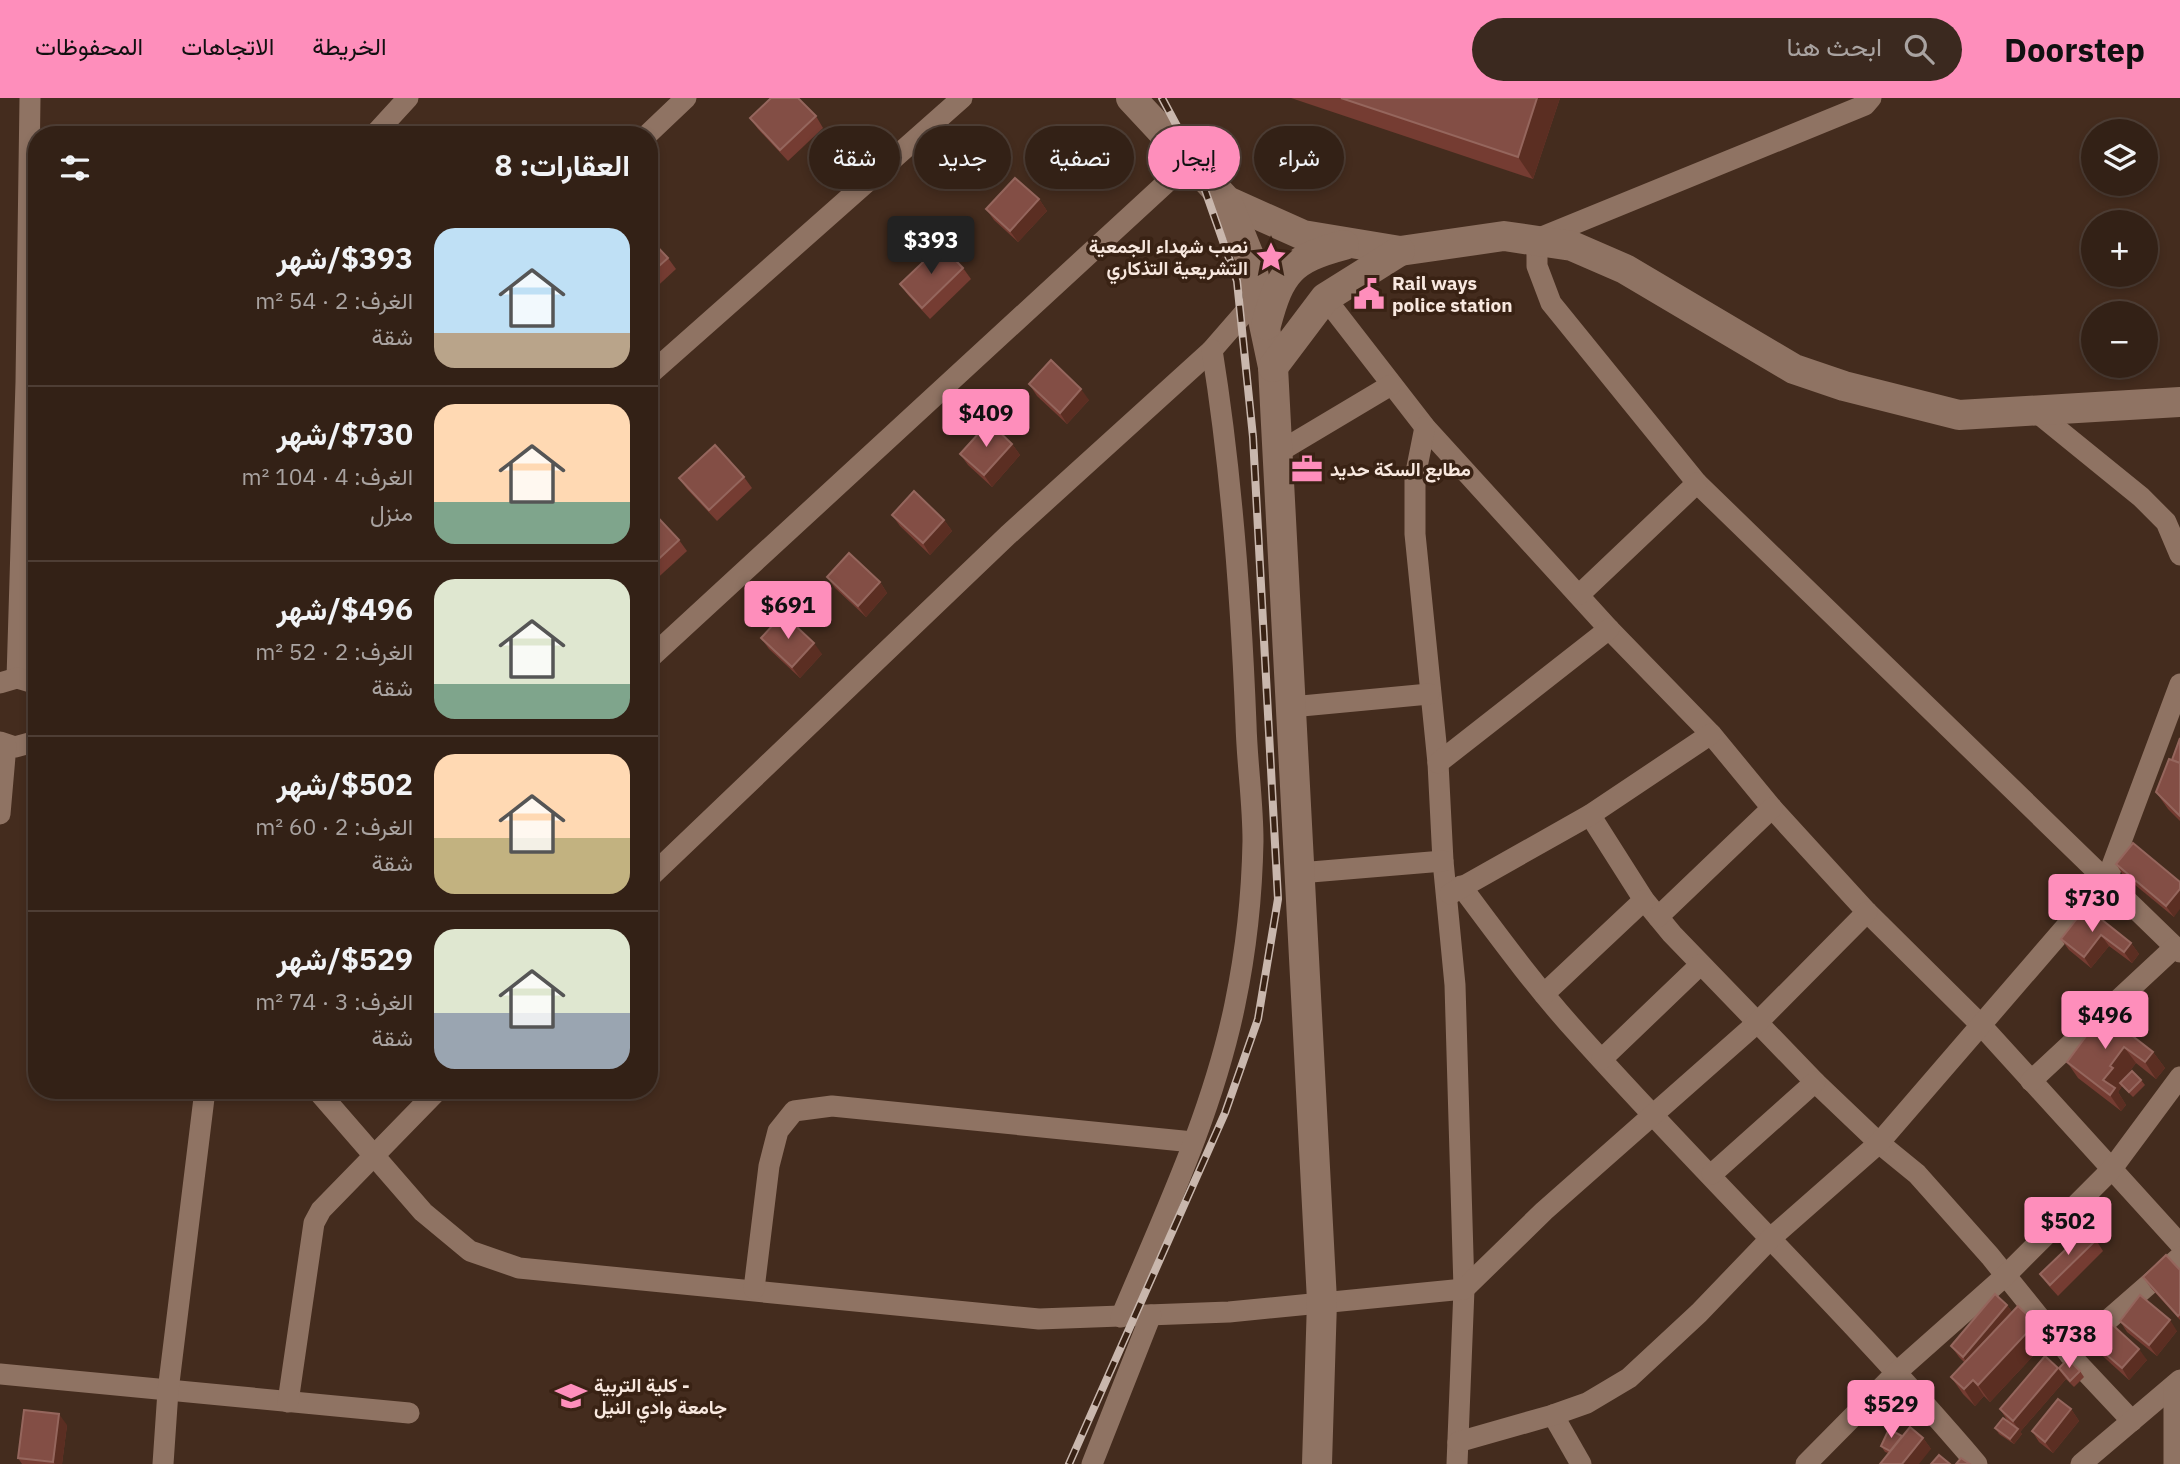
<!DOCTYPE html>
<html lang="ar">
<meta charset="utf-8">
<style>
body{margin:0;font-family:"IBM Plex Sans",Vazirmatn,sans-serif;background:#3b291f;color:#f1f3f6;direction:rtl;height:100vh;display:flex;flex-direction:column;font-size:26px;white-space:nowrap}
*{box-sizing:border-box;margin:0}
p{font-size:23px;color:#a9a3a1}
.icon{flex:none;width:38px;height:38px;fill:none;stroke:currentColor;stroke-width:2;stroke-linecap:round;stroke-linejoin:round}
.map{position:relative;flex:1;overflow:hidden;direction:ltr}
.panel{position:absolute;left:28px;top:28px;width:630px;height:973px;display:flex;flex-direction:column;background:#332116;border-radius:28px;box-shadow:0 4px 10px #0003,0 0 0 2px #4e3e35;direction:rtl}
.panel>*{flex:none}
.guide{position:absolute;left:679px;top:28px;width:665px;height:63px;direction:rtl;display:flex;gap:14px}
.buttons{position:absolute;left:2081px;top:21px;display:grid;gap:14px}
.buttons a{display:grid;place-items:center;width:77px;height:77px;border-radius:50%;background:#332116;box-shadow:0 4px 10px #0003,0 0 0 2px #4e3e35;font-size:35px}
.price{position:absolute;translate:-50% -60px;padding:0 16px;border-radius:7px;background:#fe8ebb;color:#111;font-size:23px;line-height:46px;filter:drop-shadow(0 2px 4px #0008)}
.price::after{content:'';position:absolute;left:50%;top:42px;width:21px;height:16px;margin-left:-10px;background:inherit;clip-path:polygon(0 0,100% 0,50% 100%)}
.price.on{background:#222;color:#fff}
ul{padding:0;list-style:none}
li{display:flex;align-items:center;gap:21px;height:175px;padding:0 28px}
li+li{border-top:2px solid #4e3e35}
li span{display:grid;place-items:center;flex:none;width:196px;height:140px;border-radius:21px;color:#555}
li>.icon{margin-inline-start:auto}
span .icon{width:84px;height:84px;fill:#fffc;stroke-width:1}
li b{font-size:30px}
h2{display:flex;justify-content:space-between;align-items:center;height:84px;padding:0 28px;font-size:30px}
.pill{padding:0 24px;border-radius:32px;background:#332116;box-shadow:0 4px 10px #0003,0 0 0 2px #4e3e35;font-size:24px;line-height:63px}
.pill.on{background:#fe8ebb;color:#111}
header{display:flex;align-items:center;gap:42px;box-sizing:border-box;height:98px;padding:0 35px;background:#fe8ebb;color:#111}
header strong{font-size:33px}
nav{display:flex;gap:38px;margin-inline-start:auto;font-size:24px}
.search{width:490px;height:63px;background:#3b291f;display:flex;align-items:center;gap:18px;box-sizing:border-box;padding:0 24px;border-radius:38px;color:#a9a3a1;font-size:26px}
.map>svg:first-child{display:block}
</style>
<header>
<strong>Doorstep</strong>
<div class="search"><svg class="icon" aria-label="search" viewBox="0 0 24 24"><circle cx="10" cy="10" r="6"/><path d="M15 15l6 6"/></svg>ابحث هنا</div>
<nav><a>الخريطة</a><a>الاتجاهات</a><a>المحفوظات</a></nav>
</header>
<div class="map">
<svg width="2180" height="1366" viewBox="0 0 2180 1366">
<rect width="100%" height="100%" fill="#442c1e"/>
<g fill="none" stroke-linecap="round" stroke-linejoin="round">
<!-- street -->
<g stroke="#8f7363" stroke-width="21">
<path d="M1871,0L1865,7L1537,141V168L1551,205L1697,385L2180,854"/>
<path d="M374,37L408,0"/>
<path d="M647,37L686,0"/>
<path d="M1325,200L1425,329L1609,531L1711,636L1772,710L1867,814L1980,926L2180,1146"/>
<path d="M649,277L962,0"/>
<path d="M2035,313L2141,399L2166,424L2180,457"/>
<path d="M1425,329L1415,379V436L1438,665L1443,763L1455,887L1464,1191L1457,1366"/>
<path d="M1277,355L1391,287"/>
<path d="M1580,496L1697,385"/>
<path d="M649,561L1190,63"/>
<path d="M17,580L26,284L30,0"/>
<path d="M0,585L17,580L37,586"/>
<path d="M1291,609L1429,596"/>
<path d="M0,644L15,649L37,643"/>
<path d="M1438,665L1609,531"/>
<path d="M0,716L6,647"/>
<path d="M1590,717L1644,802L1672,836L1815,984L1879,1045L1917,1076L1990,1158L2069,1256L2132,1323"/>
<path d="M1299,775L1443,763"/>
<path d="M649,780L1008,437L1212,252L1259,198"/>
<path d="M1461,788C1499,839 1537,891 1580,938C1710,1083 1851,1218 1977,1366"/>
<path d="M1450,796L1590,717L1711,636"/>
<path d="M1658,819L1772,710"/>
<path d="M1544,896L1644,802"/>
<path d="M1602,961L1700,867"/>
<path d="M2031,983L2175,849"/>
<path d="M317,992L423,1114L470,1153L519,1170L1039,1221L1229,1214L1464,1191L1544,1113L1757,925L1867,814"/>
<path d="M1712,1076L1815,984"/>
<path d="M754,1191L769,1068L778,1033L794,1013L832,1008L1193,1044"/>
<path d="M1121,1219C1164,1117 1213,1014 1235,906C1246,853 1252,797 1253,743C1253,704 1247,665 1246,626C1241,500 1232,376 1212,252"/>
<path d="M2069,1256L2180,1159"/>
<path d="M0,1276L409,1315"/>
<path d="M288,1304L314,1125L321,1112L438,992"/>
<path d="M1553,1317L1581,1366"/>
<path d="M1458,1344L1553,1317L1587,1305L1629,1280L1699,1215L1772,1139L1879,1045L2107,781L2180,586"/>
<path d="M163,1366L168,1293L205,992"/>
<path d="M1092,1366L1151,1217"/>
<path d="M1806,1366L1898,1273L2004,1179L2111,1072L2180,979"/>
<path d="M2081,1366L2180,1282"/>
<path d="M2174,1366V1288"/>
</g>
<!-- secondary -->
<g stroke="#8f7363" stroke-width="30">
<path d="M1131,0L1227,103L1303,137L1400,153L1504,138L1572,148L1625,171L1794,271L1844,288L1959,317L2180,304"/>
<path d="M1227,103L1250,160L1273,269L1322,1203L1317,1366"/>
<path d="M1266,227C1280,174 1291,161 1344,147"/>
<path d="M1273,269L1325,200L1400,153"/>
</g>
<defs>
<path id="rail" d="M1069,1366L1225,1015L1258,921L1278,801L1253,339L1237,183L1193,58L1162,0"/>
</defs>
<!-- rail casing -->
<use href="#rail" stroke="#c9b7ad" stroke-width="8"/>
<!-- rail -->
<use href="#rail" stroke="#392214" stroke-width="5" stroke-dasharray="16" stroke-linecap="butt"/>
</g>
<!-- wall -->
<g fill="#753c32">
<path d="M1291,0H1560L1533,81Z"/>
<path d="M816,18L823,30L788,63L758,31L750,20Z"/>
<path d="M1039,101L1047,113L1018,144L994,122L986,111Z"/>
<path d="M649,140L668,160L676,171L649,196Z"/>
<path d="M963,170L971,181L930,221L908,197L900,186Z"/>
<path d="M1029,286L1089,302L1067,326L1037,298Z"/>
<path d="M1012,346L1020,357L992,389L968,367L960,356Z"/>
<path d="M744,379L752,390L717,423L687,391L679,380Z"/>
<path d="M649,410L679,442L687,453L651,486L649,484Z"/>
<path d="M892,417L944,422L952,433L930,457L900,428Z"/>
<path d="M827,479L880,484L887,495L866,519L835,490Z"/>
<path d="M761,540L822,556L800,580L769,551Z"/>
<path d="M2180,640V723L2168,711L2156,694L2172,662Z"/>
<path d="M2116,766L2180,784L2174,819L2123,777Z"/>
<path d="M2086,809L2131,845L2139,856L2132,865L2109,848L2091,870L2069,852L2061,841Z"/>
<path d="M2103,915L2153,954L2165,970L2156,981L2136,965L2125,979L2141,982L2145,987L2133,999L2122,988L2118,994L2126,1007L2121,1013L2078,980L2067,964Z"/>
<path d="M2096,1142L2103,1153L2058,1198L2048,1187L2040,1176Z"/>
<path d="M2180,1172V1222L2151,1190L2143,1179Z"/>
<path d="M2007,1207L2012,1214L2048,1242L1990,1304L1984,1298L1975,1308L1963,1296L1951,1279L1965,1265L1959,1259L1951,1248Z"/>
<path d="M2120,1223L2177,1233L2157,1258L2127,1234Z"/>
<path d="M2087,1240L2147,1262L2129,1282L2095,1251Z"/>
<path d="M2059,1270L2080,1273L2084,1279L2074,1289L2065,1280L2066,1281L2020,1334L2022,1336L2014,1346L1999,1336L1995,1330L2007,1322L2000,1311Z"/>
<path d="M2071,1311L2079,1323L2053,1355L2039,1344L2032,1333Z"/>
<path d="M67,1327L62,1366H22L18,1360Z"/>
<path d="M1902,1338L1923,1340L1931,1351L1888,1355L1885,1354L1881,1348Z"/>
</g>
<!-- shaded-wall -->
<g fill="#5b2e22">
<path d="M1537,0H1560L1533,81L1518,59Z"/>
<path d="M1039,101L1047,113L1018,144L1010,133Z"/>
<path d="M1081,291L1089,302L1067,326L1060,315Z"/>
<path d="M1012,346L1020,357L992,389L984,377Z"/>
<path d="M944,422L952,433L930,457L923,445Z"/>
<path d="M880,484L887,495L866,519L858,508Z"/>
<path d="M814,545L822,556L800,580L792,569Z"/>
<path d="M2180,791V811L2174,819L2166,808Z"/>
<path d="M2101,837L2109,848L2091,870L2084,859Z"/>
<path d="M2131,845L2139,856L2132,865L2124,854Z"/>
<path d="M2124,949L2136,965L2122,983L2120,985L2122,988L2118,994L2126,1007L2121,1013L2110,997L2103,982L2110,968Z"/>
<path d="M2153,954L2165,970L2156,981L2145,964Z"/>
<path d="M2007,1207L2015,1218L1971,1270L1963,1259Z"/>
<path d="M2170,1222L2177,1233L2157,1258L2149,1247Z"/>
<path d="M2036,1225L2048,1242L1990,1304L1978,1287Z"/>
<path d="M2139,1251L2147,1262L2129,1282L2122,1270Z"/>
<path d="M2058,1270L2066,1281L2020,1334L2013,1323Z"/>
<path d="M1973,1282L1984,1298L1975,1308L1964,1291Z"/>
<path d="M2071,1311L2079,1323L2053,1355L2045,1344Z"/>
<path d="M59,1316L67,1327L62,1366H55L53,1364Z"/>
<path d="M2018,1331L2022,1336L2014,1346L2010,1341Z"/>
<path d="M1923,1340L1931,1351L1919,1366H1902Z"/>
</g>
<!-- building -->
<g fill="#834e45" stroke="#95665d" stroke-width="2">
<path d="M771,0H798L816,18L780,52L750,20Z"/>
<path d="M1341,0H1537L1518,59Z"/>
<path d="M1015,80L1039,101L1010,133L986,111Z"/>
<path d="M649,140L668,160L649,177Z"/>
<path d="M941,147L963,170L922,210L900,186Z"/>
<path d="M1051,262L1081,291L1060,315L1029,286Z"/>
<path d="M989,324L1012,346L984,377L960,356Z"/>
<path d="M715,347L744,379L709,412L679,380Z"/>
<path d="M914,393L944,422L923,445L892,417Z"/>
<path d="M649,410L679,442L649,470Z"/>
<path d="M849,455L880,484L858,508L827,479Z"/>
<path d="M783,516L814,545L792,569L761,540Z"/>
<path d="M2180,640V665L2172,662Z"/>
<path d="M2169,661L2180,665V718L2156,694Z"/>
<path d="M2133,745L2180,784V791L2166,808L2116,766Z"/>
<path d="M2086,809L2131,845L2124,854L2101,837L2084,859L2061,841Z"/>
<path d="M2103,915L2153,954L2145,964L2124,949L2110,968L2113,970L2103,982L2115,990L2110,997L2067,964Z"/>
<path d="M2132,973L2141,982L2129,994L2120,985Z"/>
<path d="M2086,1132L2096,1142L2050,1187L2040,1176Z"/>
<path d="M2166,1157L2180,1172V1216L2178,1218L2143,1179Z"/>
<path d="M1995,1196L2007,1207L1963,1259L1951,1248Z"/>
<path d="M2140,1197L2170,1222L2149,1247L2120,1223Z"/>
<path d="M2018,1208L2036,1225L1978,1287L1973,1282L1964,1291L1951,1279Z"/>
<path d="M2105,1220L2139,1251L2122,1270L2087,1240Z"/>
<path d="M2045,1258L2058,1270L2013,1323L2000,1311Z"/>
<path d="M2068,1261L2080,1273L2070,1283L2059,1270Z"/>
<path d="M2058,1301L2071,1311L2045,1344L2032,1333Z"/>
<path d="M24,1312L59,1316L53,1364L18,1360Z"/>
<path d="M2003,1320L2018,1331L2010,1341L1995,1330Z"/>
<path d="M1910,1329L1923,1340L1902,1366H1880Z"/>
<path d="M1889,1331L1902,1338L1890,1353L1881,1348Z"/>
<path d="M1939,1357L1950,1366H1931Z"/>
<path d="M1961,1360L1970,1366H1956Z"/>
</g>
<!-- icons -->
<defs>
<symbol id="sight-bare" viewBox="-9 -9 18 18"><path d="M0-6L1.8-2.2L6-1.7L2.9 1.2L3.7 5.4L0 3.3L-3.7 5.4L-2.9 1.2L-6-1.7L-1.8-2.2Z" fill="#fe8ebb" stroke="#392214" stroke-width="2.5" paint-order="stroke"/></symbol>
<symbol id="civic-bare" viewBox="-9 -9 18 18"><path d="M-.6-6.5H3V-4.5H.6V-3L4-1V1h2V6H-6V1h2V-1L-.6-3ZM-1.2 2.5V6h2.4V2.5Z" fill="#fe8ebb" stroke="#392214" stroke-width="2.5" paint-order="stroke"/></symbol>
<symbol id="office-bare" viewBox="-9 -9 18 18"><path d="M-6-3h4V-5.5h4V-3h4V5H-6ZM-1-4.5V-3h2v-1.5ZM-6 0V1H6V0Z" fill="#fe8ebb" stroke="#392214" stroke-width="2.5" paint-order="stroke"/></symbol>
<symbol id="university-bare" viewBox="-9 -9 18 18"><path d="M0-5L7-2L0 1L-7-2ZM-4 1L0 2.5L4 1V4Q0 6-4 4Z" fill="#fe8ebb" stroke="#392214" stroke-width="2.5" paint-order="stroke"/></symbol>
</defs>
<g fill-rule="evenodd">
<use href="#sight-bare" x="1249" y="137" width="44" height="44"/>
<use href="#civic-bare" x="1347" y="174" width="44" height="44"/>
<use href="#office-bare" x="1285" y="349" width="44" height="44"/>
<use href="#university-bare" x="549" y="1276" width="44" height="44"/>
</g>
<g text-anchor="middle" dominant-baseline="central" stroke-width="7" stroke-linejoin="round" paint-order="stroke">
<!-- poi labels -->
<g font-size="19" font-weight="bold" fill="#f8e8df" stroke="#392214" text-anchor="start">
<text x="1248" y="148" text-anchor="end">نصب شهداء الجمعية<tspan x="1248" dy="22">التشريعية التذكاري</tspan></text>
<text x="1392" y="185">Rail ways<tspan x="1392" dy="22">police station</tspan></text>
<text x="1330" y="371">مطابع السكة حديد</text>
<text x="594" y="1287">كلية التربية -<tspan x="594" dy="22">جامعة وادي النيل</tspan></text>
</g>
</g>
</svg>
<div class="buttons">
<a><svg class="icon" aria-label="layers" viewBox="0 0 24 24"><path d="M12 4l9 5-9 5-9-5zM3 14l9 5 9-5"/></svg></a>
<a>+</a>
<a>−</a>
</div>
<b class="price on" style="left:931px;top:178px">$393</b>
<b class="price" style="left:986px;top:351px">$409</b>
<b class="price" style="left:788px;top:543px">$691</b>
<b class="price" style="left:2092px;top:836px">$730</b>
<b class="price" style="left:2105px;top:953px">$496</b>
<b class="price" style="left:2068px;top:1159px">$502</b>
<b class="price" style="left:2069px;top:1272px">$738</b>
<b class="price" style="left:1891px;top:1342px">$529</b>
<div class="guide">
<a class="pill">شراء</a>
<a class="pill on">إيجار</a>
<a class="pill">تصفية</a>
<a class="pill">جديد</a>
<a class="pill">شقة</a>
</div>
<section class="panel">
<h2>العقارات: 8<svg class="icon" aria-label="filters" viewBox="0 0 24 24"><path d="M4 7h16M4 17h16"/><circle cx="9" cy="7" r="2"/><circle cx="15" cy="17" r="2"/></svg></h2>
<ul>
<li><span style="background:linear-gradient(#bfe0f5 75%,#b9a48a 0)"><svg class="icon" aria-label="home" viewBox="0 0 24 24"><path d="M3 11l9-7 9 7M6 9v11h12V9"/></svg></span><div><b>$393/شهر</b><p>الغرف: 2 · 54 m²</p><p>شقة</p></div></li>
<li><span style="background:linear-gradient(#ffd9b3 70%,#7fa58c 0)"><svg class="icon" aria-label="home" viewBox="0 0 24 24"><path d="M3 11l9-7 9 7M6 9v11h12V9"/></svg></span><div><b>$730/شهر</b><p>الغرف: 4 · 104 m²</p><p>منزل</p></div></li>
<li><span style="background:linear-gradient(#dfe7d0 75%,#7fa58c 0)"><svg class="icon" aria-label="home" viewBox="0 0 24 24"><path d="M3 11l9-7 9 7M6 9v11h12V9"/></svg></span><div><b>$496/شهر</b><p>الغرف: 2 · 52 m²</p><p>شقة</p></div></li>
<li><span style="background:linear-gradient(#ffd9b3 60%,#c2b280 0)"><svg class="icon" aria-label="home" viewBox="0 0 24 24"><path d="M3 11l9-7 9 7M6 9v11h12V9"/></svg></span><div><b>$502/شهر</b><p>الغرف: 2 · 60 m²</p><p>شقة</p></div></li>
<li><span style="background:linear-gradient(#dfe7d0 60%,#9aa5b1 0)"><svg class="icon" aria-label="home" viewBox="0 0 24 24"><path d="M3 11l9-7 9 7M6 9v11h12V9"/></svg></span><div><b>$529/شهر</b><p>الغرف: 3 · 74 m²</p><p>شقة</p></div></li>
</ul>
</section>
</div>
